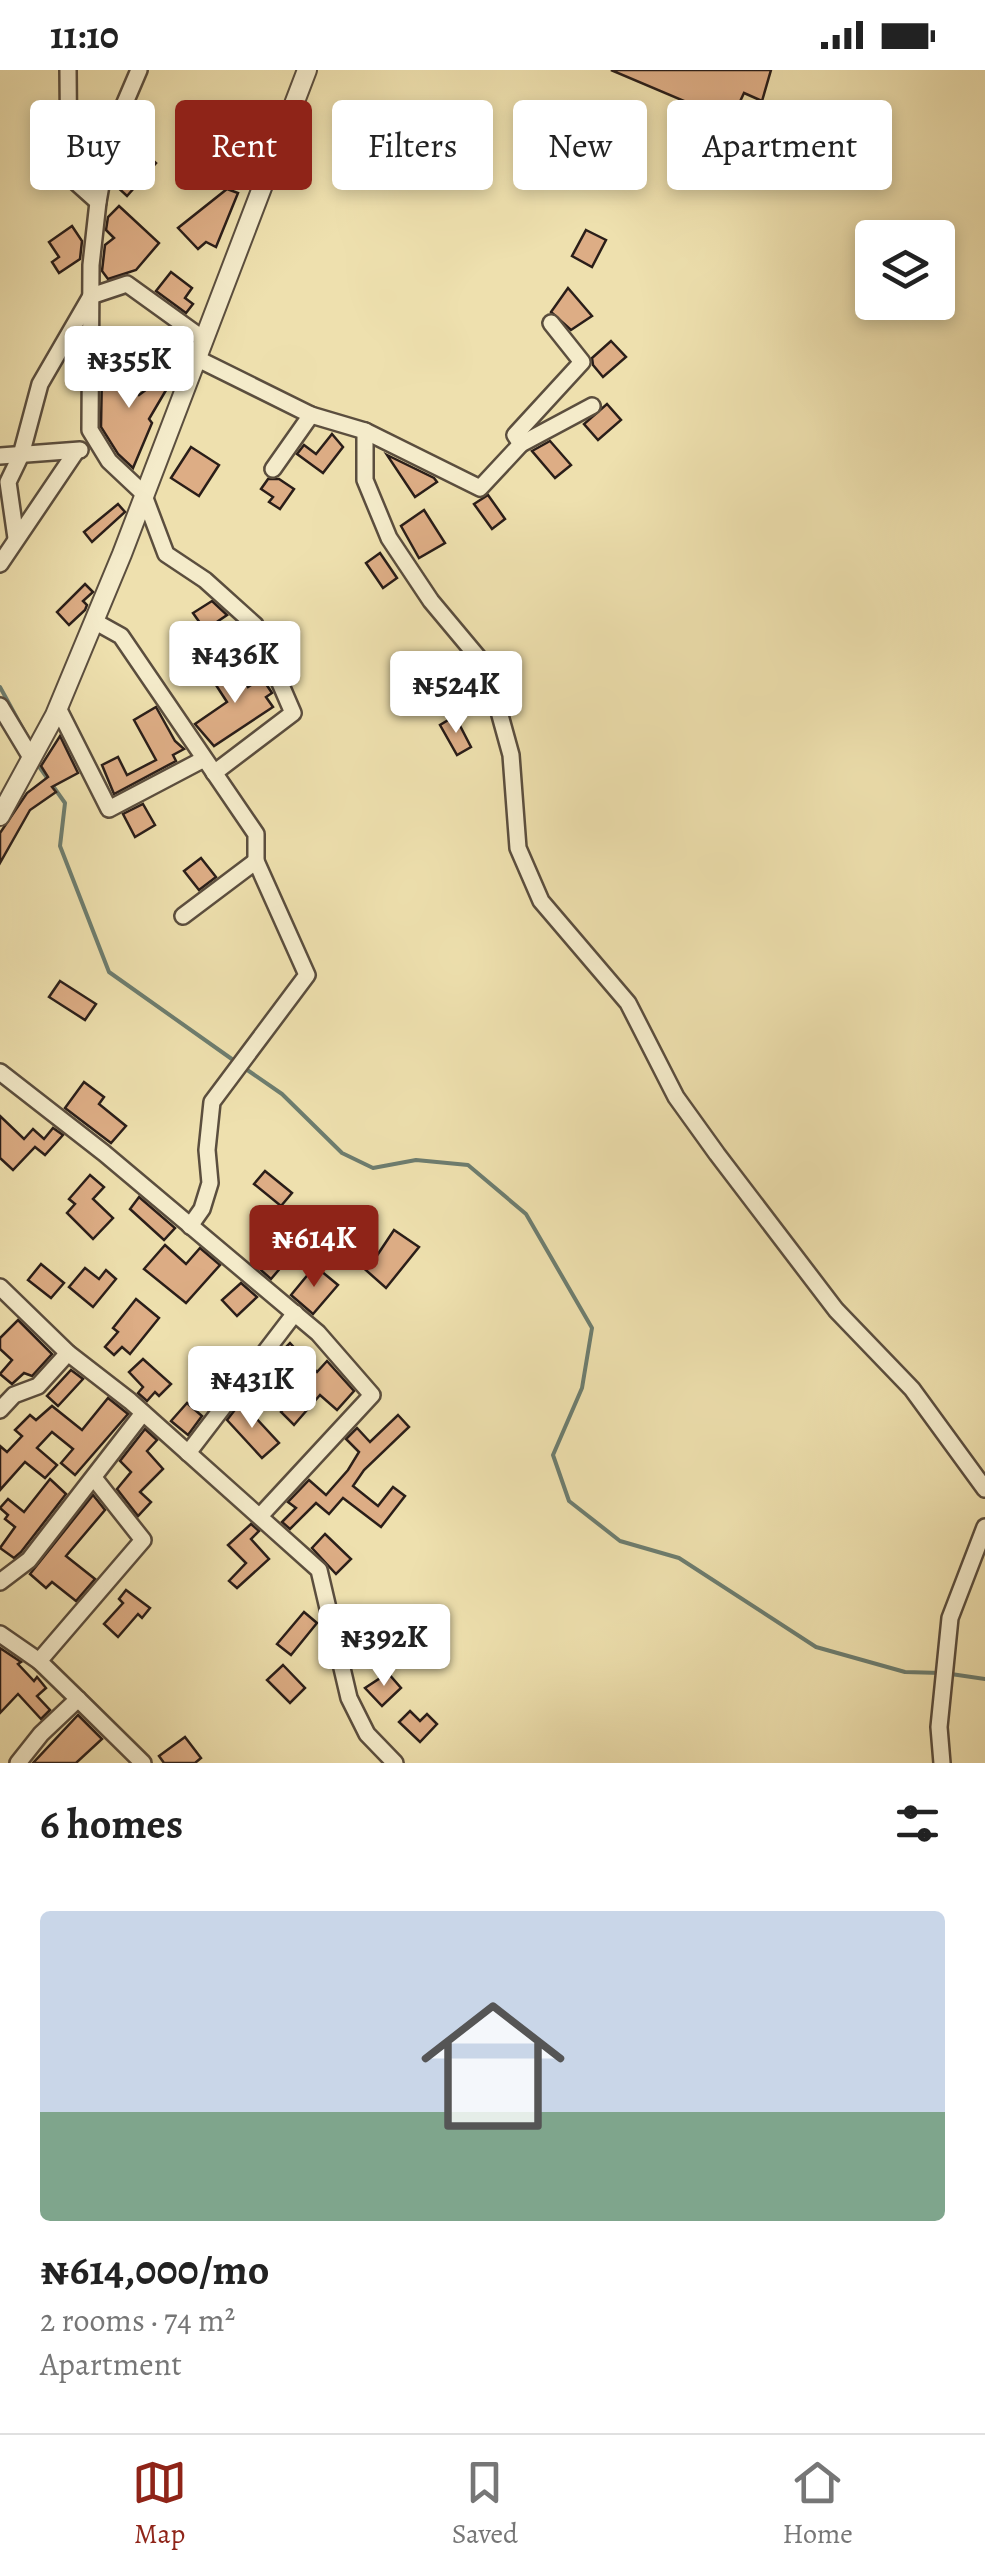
<!DOCTYPE html>
<meta charset="utf-8">
<style>
body{margin:0;font-family:Alegreya,serif;background:#f2f2f2;color:#222;height:100vh;display:flex;flex-direction:column;font-size:38px;white-space:nowrap}
*{box-sizing:border-box;margin:0}
p{font-size:32px;color:#767676}
.icon{flex:none;width:55px;height:55px;fill:none;stroke:currentColor;stroke-width:2;stroke-linecap:round;stroke-linejoin:round}
.map{position:relative;height:1693px;overflow:hidden}
.panel{display:flex;flex-direction:column;background:#fff;flex:1}
.panel>*{flex:none}
.banner{position:absolute;left:30px;top:30px;width:925px;height:90px;display:flex;gap:20px}
.fabs{position:absolute;left:855px;top:150px;display:grid;gap:20px}
.fabs a{display:grid;place-items:center;width:100px;height:100px;border-radius:10px;background:#fff;box-shadow:0 5px 15px #0003;font-size:50px}
.price{position:absolute;translate:-50% -85px;padding:0 22px;border-radius:10px;background:#fff;color:#222;font-size:32px;line-height:65px;filter:drop-shadow(0 2px 5px #0008)}
.price::after{content:'';position:absolute;left:50%;top:60px;width:30px;height:22px;margin-left:-15px;background:inherit;clip-path:polygon(0 0,100% 0,50% 100%)}
.price.current{background:#8f2418;color:#fff}
ul{padding:0;list-style:none}
li{display:grid;align-content:center;gap:20px;height:530px;padding:0 40px}
li+li{border-top:2px solid #e0e0e0}
li span{display:grid;place-items:center;height:310px;border-radius:10px;color:#555}
li>.icon{margin-inline-start:auto}
span .icon{width:180px;height:180px;fill:#fffc;stroke-width:1}
li b{font-size:42px}
h2{display:flex;justify-content:space-between;align-items:center;height:120px;padding:0 40px;font-size:42px}
.chip{padding:0 35px;border-radius:10px;background:#fff;box-shadow:0 5px 15px #0003;font-size:35px;line-height:90px}
.chip.current{background:#8f2418;color:#fff}
.status{display:flex;justify-content:space-between;align-items:center;height:70px;padding:0 50px;background:#fff;direction:ltr}
.status svg{height:28px;fill:currentColor}
.tabs{display:flex;justify-content:space-around;align-items:center;height:140px;border-top:2px solid #e0e0e0;background:#fff;font-size:28px;color:#767676}
.tabs a{display:grid;justify-items:center;gap:5px}
.tabs .current{color:#8f2418}
.map>svg:first-child{display:block}
</style>
<div class="status"><b>11:10</b><svg viewBox="0 0 49 12"><path d="M0 12V9h3v3zM5 12V6h3v6zM10 12V3h3v9zM15 12V0h3v12zM26 1h20v11H26zM47 4h2v5h-2z"/></svg></div>
<div class="map">
<svg width="985" height="1693" viewBox="0 0 985 1693">
<rect width="100%" height="100%" fill="#eee0ae"/>
<filter id="stains"><feTurbulence type="fractalNoise" baseFrequency=".002" numOctaves="4"/><feColorMatrix values="0 0 0 0 .2 0 0 0 0 .09 0 0 0 0 .02 0 0 0 .5 -.17"/></filter>
<radialGradient id="worn" r=".72"><stop offset=".6" stop-color="#630" stop-opacity="0"/><stop offset="1" stop-color="#630" stop-opacity=".3"/></radialGradient>
<g fill="none" stroke-linecap="round" stroke-linejoin="round">
<!-- stream -->
<g stroke="#6d7d6f" stroke-width="4">
<path d="M0,617L29,670"/>
<path d="M38,695L65,733L60,776L109,902L236,992"/>
<path d="M243,997L282,1024L342,1083L373,1098L416,1090L468,1095L526,1144L592,1258L582,1318L553,1385L569,1431L620,1471L679,1488L816,1577L905,1602L941,1603"/>
<path d="M951,1604L985,1609"/>
</g>
</g>
<!-- building -->
<g fill="#ddad85" stroke="#2a1e19" stroke-width="2.5">
<path d="M611,0H771L762,31L744,23L731,51Z"/>
<path d="M136,75L156,93L127,126L113,113L117,92Z"/>
<path d="M227,119L238,123L216,177L206,172L198,179L178,158Z"/>
<path d="M119,136L159,173L136,200L108,209L102,201L105,175L114,168L106,160L108,147Z"/>
<path d="M72,156L82,171L80,189L59,203L52,192L59,187L49,172Z"/>
<path d="M586,160L606,170L592,197L572,186Z"/>
<path d="M171,202L192,218L185,228L193,234L186,243L156,221Z"/>
<path d="M568,218L592,246L571,260L551,242Z"/>
<path d="M611,271L626,287L603,307L593,295L592,288Z"/>
<path d="M116,292L139,325L182,293L149,349L152,353L133,398L118,384L101,357L102,302Z"/>
<path d="M607,334L621,350L598,370L584,354Z"/>
<path d="M332,364L343,377L323,403L297,384L304,375L316,384Z"/>
<path d="M550,371L571,395L555,408L532,381Z"/>
<path d="M191,377L219,395L199,426L171,408Z"/>
<path d="M387,385L434,408L437,412L415,427Z"/>
<path d="M268,409H279L294,419L280,439L269,432L273,427L261,419Z"/>
<path d="M488,425L505,449L492,459L474,434Z"/>
<path d="M118,434L125,442L92,472L84,462Z"/>
<path d="M424,440L445,473L419,488L401,456Z"/>
<path d="M380,483L397,508L383,518L366,493Z"/>
<path d="M85,514L93,522L83,531L87,535L85,540L69,555L57,542Z"/>
<path d="M212,531L227,545L205,560L193,543Z"/>
<path d="M234,595L248,617L262,608L272,623L266,627L273,637L214,676L195,654L227,632L212,609Z"/>
<path d="M156,637L175,671L184,679L173,685L176,691L114,724L102,695L118,687L127,705L156,690L134,650Z"/>
<path d="M455,646L471,677L457,685L440,655Z"/>
<path d="M60,666L78,703L52,717L56,722L30,740L0,793V763L27,723L48,707L41,696Z"/>
<path d="M143,734L155,755L135,767L123,744Z"/>
<path d="M201,788L216,807L199,820L184,801Z"/>
<path d="M60,911L96,934L85,950L49,927Z"/>
<path d="M84,1012L104,1027L99,1034L126,1056L111,1073L65,1038Z"/>
<path d="M0,1046L24,1069L33,1059L44,1069L53,1058L63,1065L45,1085L35,1077L13,1100L0,1088Z"/>
<path d="M265,1101L292,1123L281,1136L254,1114Z"/>
<path d="M90,1105L104,1117L93,1129L113,1148L93,1169L67,1143L75,1134L69,1129Z"/>
<path d="M139,1127L175,1158L164,1170L130,1139Z"/>
<path d="M342,1157L376,1187L394,1160L419,1177L386,1218L331,1169Z"/>
<path d="M275,1166L294,1182L271,1209L253,1193Z"/>
<path d="M165,1175L186,1194L200,1178L220,1195L186,1233L144,1199Z"/>
<path d="M41,1194L64,1213L51,1228L28,1210Z"/>
<path d="M315,1196L338,1215L313,1244L291,1225Z"/>
<path d="M85,1198L99,1209L106,1200L116,1209L93,1237L69,1217Z"/>
<path d="M241,1213L257,1227L237,1246L222,1230Z"/>
<path d="M136,1229L159,1248L130,1284L122,1277L114,1285L105,1277L118,1262L113,1258Z"/>
<path d="M18,1250L52,1284L32,1306L24,1303L12,1314L0,1304L12,1290L0,1279V1268Z"/>
<path d="M290,1273L317,1302L327,1291L354,1321L337,1340L320,1325L294,1355L281,1342L306,1314L279,1284Z"/>
<path d="M143,1289L171,1314L159,1326L155,1322L147,1331L138,1323L143,1317L129,1302Z"/>
<path d="M71,1300L83,1309L58,1336L47,1326Z"/>
<path d="M108,1328L128,1344L75,1405L61,1393L73,1379L52,1362L37,1378L57,1395L45,1408L25,1392L0,1420V1376L7,1382L22,1366L15,1360L30,1345L36,1350L52,1336L82,1360Z"/>
<path d="M241,1332L279,1373L262,1388L227,1350Z"/>
<path d="M187,1333L202,1346L188,1365L171,1351Z"/>
<path d="M398,1345L409,1357L364,1400L353,1416L378,1436L393,1417L405,1426L381,1457L343,1428L329,1444L316,1433L290,1459L282,1452L296,1438L288,1432L309,1410L326,1425L348,1400L359,1382L346,1369L357,1358L370,1372Z"/>
<path d="M145,1359L157,1370L147,1381L163,1399L140,1422L151,1432L138,1446L117,1419L131,1402L120,1391Z"/>
<path d="M50,1409L66,1424L21,1482L14,1488L0,1478L15,1457L5,1449L8,1445L0,1438L8,1429L24,1442Z"/>
<path d="M93,1425L105,1440L66,1486L95,1509L76,1531L52,1512L46,1518L30,1504Z"/>
<path d="M251,1454L259,1461L251,1469L269,1489L237,1518L229,1511L246,1493L228,1475Z"/>
<path d="M325,1464L351,1489L336,1504L312,1478Z"/>
<path d="M126,1520L150,1538L142,1548L138,1544L118,1567L104,1554L123,1533L119,1529Z"/>
<path d="M304,1542L317,1553L291,1585L277,1574Z"/>
<path d="M0,1578L21,1592L18,1594L34,1611L37,1607L46,1618L37,1626L50,1640L41,1649L18,1624L0,1643Z"/>
<path d="M283,1595L305,1618L290,1633L267,1610Z"/>
<path d="M388,1603L401,1618L382,1636L365,1618Z"/>
<path d="M410,1641L420,1651L427,1644L437,1654L420,1672L399,1652Z"/>
<path d="M78,1645L102,1669L76,1693H33Z"/>
<path d="M185,1667L201,1688L195,1693H164L159,1686Z"/>
</g>
<g fill="none" stroke-linecap="round" stroke-linejoin="round">
<defs>
<g id="minor">
<path d="M68,0L69,106L98,132"/>
<path d="M139,0L109,70L98,132L91,195L90,360L109,391L143,423L166,484L205,510L255,555L293,643L214,703"/>
<path d="M196,288L311,345L365,361V410L389,468L431,531L487,598L511,685L518,778L541,831L628,933L676,1027L717,1084L836,1240L912,1319L985,1419"/>
<path d="M365,361L480,418L521,374L592,336"/>
<path d="M521,374L515,365L582,292L551,253"/>
<path d="M0,386L80,380"/>
<path d="M273,399L311,345"/>
<path d="M16,468L8,412L21,385L40,314L91,226L127,214L202,268"/>
<path d="M0,494L75,383"/>
<path d="M94,551L121,566L256,764V791L307,905L212,1032L207,1080L210,1113L202,1139L190,1156"/>
<path d="M0,636L32,689"/>
<path d="M58,638L109,739L204,689"/>
<path d="M183,846L256,791"/>
<path d="M0,1002L104,1083L318,1263L372,1325L261,1445"/>
<path d="M0,1217L68,1283L130,1331L319,1500L349,1628L367,1664L395,1693"/>
<path d="M0,1340L14,1325L38,1316L68,1283"/>
<path d="M188,1383L295,1243"/>
<path d="M0,1512L29,1490L143,1343"/>
<path d="M0,1564L39,1591"/>
<path d="M78,1629L143,1693"/>
<path d="M18,1693L41,1664L78,1629L39,1591L143,1470L94,1408"/>
<path d="M942,1693L939,1657L950,1548L985,1457"/>
</g>
<path id="tertiary" d="M0,746L55,645L122,484L307,0"/>
</defs>
<!-- minor casing -->
<use href="#minor" stroke="#5b4e3e" stroke-width="20"/>
<!-- tertiary casing -->
<use href="#tertiary" stroke="#5b4e3e" stroke-width="22"/>
<!-- minor -->
<use href="#minor" stroke="#f4ebca" stroke-width="15"/>
<!-- tertiary -->
<use href="#tertiary" stroke="#f4ebca" stroke-width="18"/>
</g>
<rect width="100%" height="100%" filter="url(#stains)"/>
<rect width="100%" height="100%" fill="url(#worn)"/>
</svg>
<div class="fabs">
<a><svg class="icon" aria-label="layers" viewBox="0 0 24 24"><path d="M12 4l9 5-9 5-9-5zM3 14l9 5 9-5"/></svg></a>
</div>
<b class="price" style="left:129px;top:341px">₦355K</b>
<b class="price" style="left:235px;top:636px">₦436K</b>
<b class="price" style="left:456px;top:666px">₦524K</b>
<b class="price current" style="left:314px;top:1220px">₦614K</b>
<b class="price" style="left:252px;top:1361px">₦431K</b>
<b class="price" style="left:384px;top:1619px">₦392K</b>
<div class="banner">
<a class="chip">Buy</a>
<a class="chip current">Rent</a>
<a class="chip">Filters</a>
<a class="chip">New</a>
<a class="chip">Apartment</a>
</div>
</div>
<section class="panel">
<h2>6 homes<svg class="icon" aria-label="filters" viewBox="0 0 24 24"><path d="M4 7h16M4 17h16"/><circle cx="9" cy="7" r="2"/><circle cx="15" cy="17" r="2"/></svg></h2>
<ul>
<li><span style="background:linear-gradient(#c9d6e8 65%,#7fa58c 0)"><svg class="icon" aria-label="home" viewBox="0 0 24 24"><path d="M3 11l9-7 9 7M6 9v11h12V9"/></svg></span><div><b>₦614,000/mo</b><p>2 rooms · 74 m²</p><p>Apartment</p></div></li>
</ul>
</section>
<nav class="tabs">
<a class="current"><svg class="icon" aria-label="map" viewBox="0 0 24 24"><path d="M3 6l6-2 6 2 6-2v14l-6 2-6-2-6 2zM9 4v14M15 6v14"/></svg>Map</a>
<a><svg class="icon" aria-label="saved" viewBox="0 0 24 24"><path d="M7 4h10v16l-5-4-5 4z"/></svg>Saved</a>
<a><svg class="icon" aria-label="home" viewBox="0 0 24 24"><path d="M3 11l9-7 9 7M6 9v11h12V9"/></svg>Home</a>
</nav>
